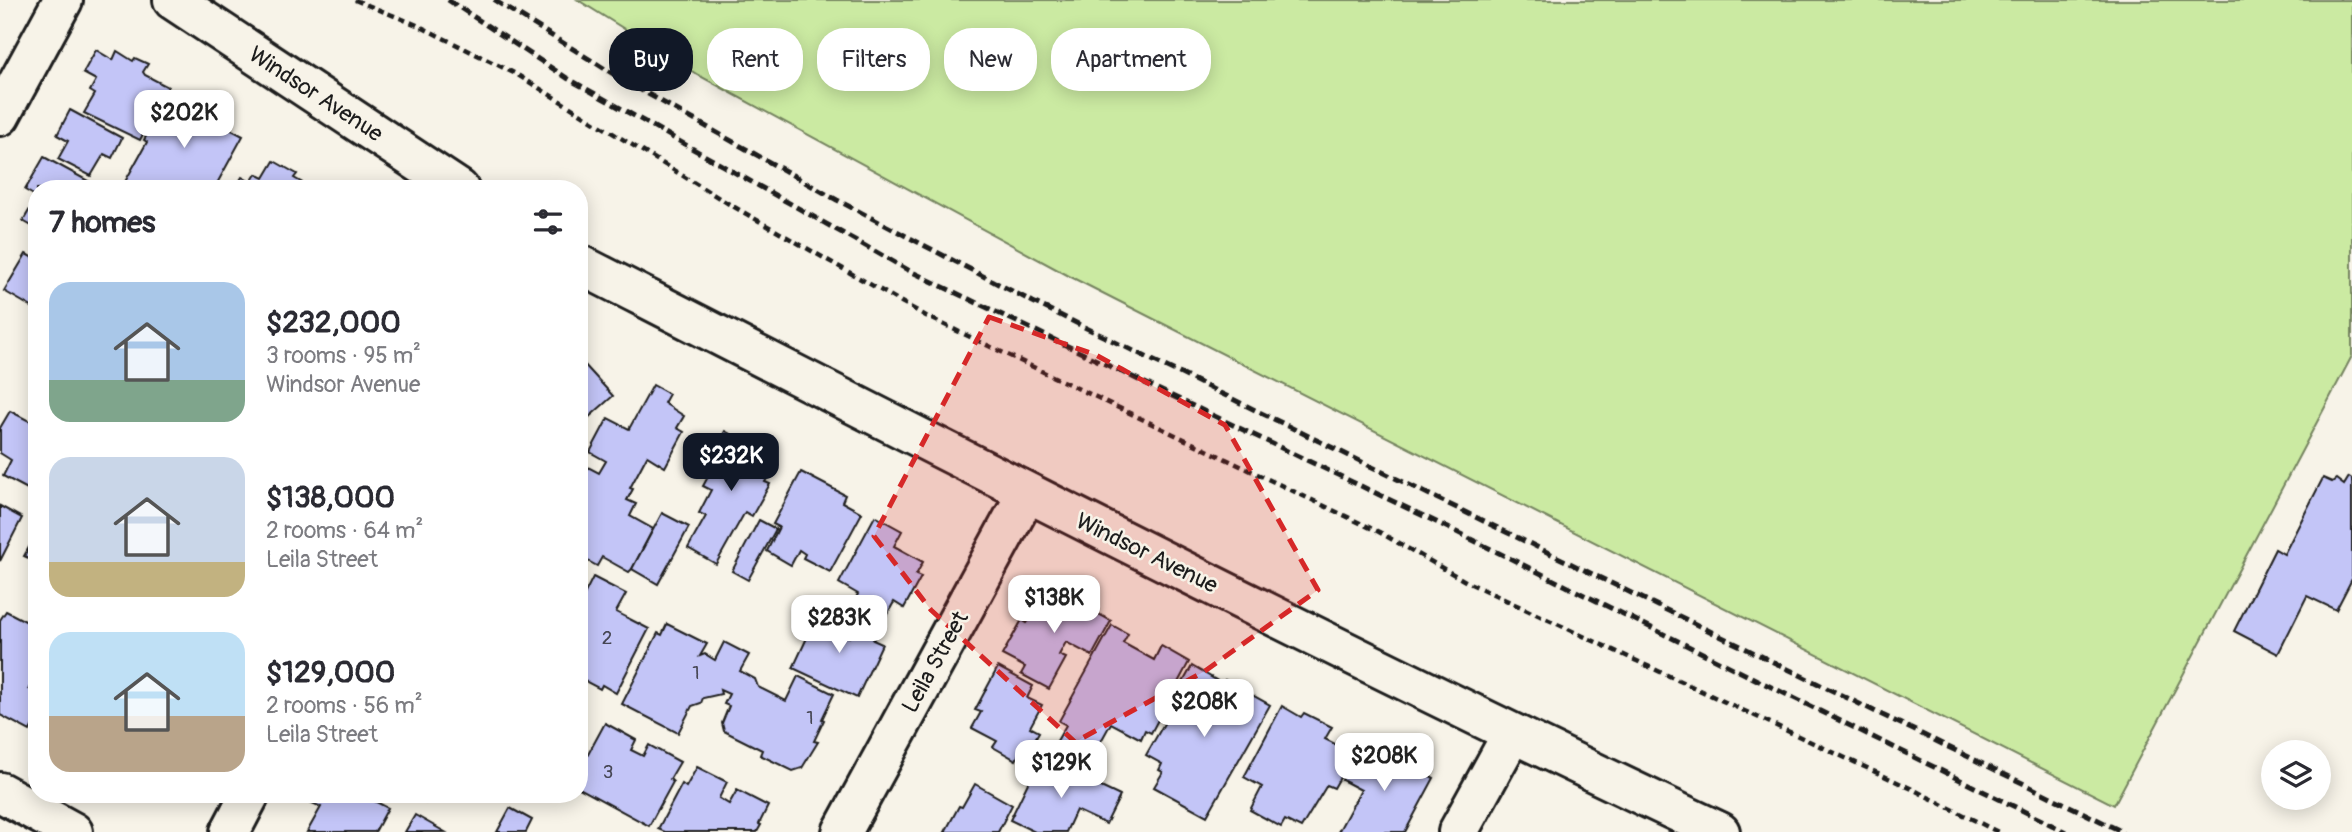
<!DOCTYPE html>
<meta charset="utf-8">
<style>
body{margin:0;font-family:Pangolin,sans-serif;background:#f7f7f7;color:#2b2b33;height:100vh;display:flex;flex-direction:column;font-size:26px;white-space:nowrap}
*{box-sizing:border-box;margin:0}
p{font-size:23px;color:#7c7c81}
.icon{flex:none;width:38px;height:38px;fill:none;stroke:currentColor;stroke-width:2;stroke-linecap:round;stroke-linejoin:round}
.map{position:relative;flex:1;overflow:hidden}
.details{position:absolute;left:28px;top:180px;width:560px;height:623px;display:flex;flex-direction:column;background:#fff;border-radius:28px;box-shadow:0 4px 18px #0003}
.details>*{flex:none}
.hud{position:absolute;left:609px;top:28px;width:665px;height:63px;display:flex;gap:14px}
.tools{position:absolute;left:2261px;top:740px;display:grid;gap:14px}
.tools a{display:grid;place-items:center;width:70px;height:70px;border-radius:50%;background:#fff;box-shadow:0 4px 18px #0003;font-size:35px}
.price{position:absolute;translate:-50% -60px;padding:0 16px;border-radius:14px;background:#fff;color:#222;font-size:23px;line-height:46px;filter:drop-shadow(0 2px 4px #0008)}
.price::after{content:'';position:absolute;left:50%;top:42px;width:21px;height:16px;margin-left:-10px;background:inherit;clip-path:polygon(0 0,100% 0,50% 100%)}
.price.selected{background:#111827;color:#fff}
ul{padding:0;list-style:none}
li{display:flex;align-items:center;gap:21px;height:175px;padding:0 21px}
li span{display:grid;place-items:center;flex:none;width:196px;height:140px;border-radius:21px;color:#555}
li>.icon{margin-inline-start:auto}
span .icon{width:84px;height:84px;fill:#fffc;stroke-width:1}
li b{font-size:30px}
h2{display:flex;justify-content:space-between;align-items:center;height:84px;padding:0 21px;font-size:30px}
.pill{padding:0 24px;border-radius:28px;background:#fff;box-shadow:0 4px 18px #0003;font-size:24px;line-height:63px}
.pill.selected{background:#111827;color:#fff}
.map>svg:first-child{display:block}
</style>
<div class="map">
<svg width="2352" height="832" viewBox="0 0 2352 832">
<rect width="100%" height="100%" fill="#f7f3e8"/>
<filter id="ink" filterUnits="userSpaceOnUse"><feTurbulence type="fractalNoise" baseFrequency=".0143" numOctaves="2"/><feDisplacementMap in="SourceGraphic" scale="14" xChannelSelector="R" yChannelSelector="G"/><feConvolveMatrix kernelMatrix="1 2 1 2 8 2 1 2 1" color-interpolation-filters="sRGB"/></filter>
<g filter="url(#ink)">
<!-- green -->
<path fill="#cbeaa2" stroke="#74835f" stroke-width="2" d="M578,0H2352V356L2114,805L1069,276L698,75Z"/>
<!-- building -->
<g fill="#c3c5f7" stroke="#1c1c1c" stroke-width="2">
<path d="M96,50L113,60L117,51L133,61L135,58L148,64L143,72L145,75L168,87L140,140L84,113L95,94L90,91L96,80L83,73Z"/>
<path d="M169,95L191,107L196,99L218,112L213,120L243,136L214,189H121L147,142L144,140Z"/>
<path d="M70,110L122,138L112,158L104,154L91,176L58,159L68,141L57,135Z"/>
<path d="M44,157L101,188L37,189V229L23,221L37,197L25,190Z"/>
<path d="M274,161L297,174L294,178L313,189H235L242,177L251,182L256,174L264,178Z"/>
<path d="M26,254L37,260V310L4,291Z"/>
<path d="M583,363L613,396L579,426V366Z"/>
<path d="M653,385L669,394L664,403L684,416L677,428L684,432L665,467L647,456L630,488L633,489L627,500L636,504L630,516L653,529L632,569L629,572L602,557L597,566L579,556V483L588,467L599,473L606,461L590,452L608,418L629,429Z"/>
<path d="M10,411L31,422L37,411V494L3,476L11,460L0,453V428Z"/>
<path d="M725,431L777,460L765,482L770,484L752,516L745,512L716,564L688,548L706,516L699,513L711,490L703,486L716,462L710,458Z"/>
<path d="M801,472L845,495L842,502L862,513L830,572L803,558L805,554L799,550L791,565L767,551L779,527L773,524Z"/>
<path d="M2349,477L2352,479V579L2336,610L2307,596L2278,654L2234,631L2275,549L2284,554L2323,478L2332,482L2336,479L2344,485Z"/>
<path d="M0,506L22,518L0,561Z"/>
<path d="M662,513L689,527L658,584L632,569Z"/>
<path d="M875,516L902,531L894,546L923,562L916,575L921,577L904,608L894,602L879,629L848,612L858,594L839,583Z"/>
<path d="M759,520L776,529L748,580L732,571Z"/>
<path d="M37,533V562L24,556Z"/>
<path d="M593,577L626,594L616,612L649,629L616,693L602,685L600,689L579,678V595L583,597Z"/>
<path d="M1042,580L1062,591L1061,593L1111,621L1092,656L1066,642L1059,655L1066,658L1049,689L1021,674L1025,667L1002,655L1022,620L1027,623L1041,599L1034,595Z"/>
<path d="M37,609V624L31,620Z"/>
<path d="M6,611L37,627V674L29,689L37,694V717L30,731L0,715V620Z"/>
<path d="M818,614L839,624L835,630L849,637L857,621L878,631L873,640L882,644L857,698L793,668Z"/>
<path d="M667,624L707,644L700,656L705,654L715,660L724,642L749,655L740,671L755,679L758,687L786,701L798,676L834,694L822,719L824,720L814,741L818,742L802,768L793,771L760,755L762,750L724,731L722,723L729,706L724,704L729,694L720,690L721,694L703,698L701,703L692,706L678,733L622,704L658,633L662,635Z"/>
<path d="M1112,625L1128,634L1123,643L1154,660L1161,646L1189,662L1151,733L1145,730L1141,739L1111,723L1088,765L1054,746L1066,725L1059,721Z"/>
<path d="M1192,666L1223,684L1225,680L1270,705L1207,816L1154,787L1163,772L1159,770L1162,764L1146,755L1174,706L1171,704Z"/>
<path d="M998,667L1033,686L1027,698L1042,705L1030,727L1039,732L1026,755L1020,752L1016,760L993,747L997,741L972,728L981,712L975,710Z"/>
<path d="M1282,706L1301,717L1304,713L1332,727L1325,739L1345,749L1343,753L1351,758L1334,788L1327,785L1301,828L1285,820L1281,827L1250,810L1262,787L1244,777Z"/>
<path d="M605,723L636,740L631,750L643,756L649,745L680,762L670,779L673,782L649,826L579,788V771Z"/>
<path d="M1361,744L1386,758L1388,753L1434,778L1405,832H1338L1361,790L1342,780Z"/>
<path d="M1040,758L1120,796L1106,824L1076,810L1066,832H1035L1010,820Z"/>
<path d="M697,767L727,782L719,798L729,804L737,790L768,806L759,824L761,825L757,832H665L658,829L682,784L686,787Z"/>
<path d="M975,784L1012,805L998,832H945L959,806L962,807Z"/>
<path d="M314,794H361L388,808L375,832H307L321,807L310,802Z"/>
<path d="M409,794H430L425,803Z"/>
<path d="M510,808L532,820L526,832H497Z"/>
<path d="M415,815L445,832H405Z"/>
</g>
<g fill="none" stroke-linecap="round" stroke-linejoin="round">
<defs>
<g id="minor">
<path d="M173,0L459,189"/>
<path d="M0,116L63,0"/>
<path d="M579,264C957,457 1335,651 1720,832"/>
<path d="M0,792L73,832"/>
<path d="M230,832L250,794"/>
<path d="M842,832L1027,493"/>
<path d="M1458,832L1512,734"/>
</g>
</defs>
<!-- minor casing -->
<use href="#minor" stroke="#1c1c1c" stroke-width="44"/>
<!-- path -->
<path stroke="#1c1c1c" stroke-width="4.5" stroke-dasharray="7 5" stroke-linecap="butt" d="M355,0L417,25L516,74L729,204L926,316L1379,532L1467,582L1910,788L1998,832"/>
<!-- minor -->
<use href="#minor" stroke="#f7f3e8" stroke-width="38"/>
<!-- rail -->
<g stroke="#1c1c1c" stroke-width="5" stroke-dasharray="10 5" stroke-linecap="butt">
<path d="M448,0L567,78L908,270L1430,519L2066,832"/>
<path d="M494,0L623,80L837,200L1033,302L2123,832"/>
</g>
</g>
</g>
<!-- marked area -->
<path fill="#d62828" fill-opacity="0.2" stroke="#d62828" stroke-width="5" stroke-dasharray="14 9" stroke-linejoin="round" d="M989,317L1096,355L1225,425L1318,590L1205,671L1075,742L931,610L874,536Z"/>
<g text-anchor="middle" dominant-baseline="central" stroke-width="5" stroke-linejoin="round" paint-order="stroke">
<!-- number labels -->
<g font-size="19" fill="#464653">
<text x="607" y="638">2</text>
<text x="696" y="673">1</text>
<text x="810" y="718">1</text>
<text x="608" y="772">3</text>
</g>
<!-- street labels -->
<g font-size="23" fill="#1c1c1c" stroke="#f7f3e8">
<text transform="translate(316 94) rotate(33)">Windsor Avenue</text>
<text transform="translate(1147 553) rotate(26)">Windsor Avenue</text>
<text transform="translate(935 662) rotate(-61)">Leila Street</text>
</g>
</g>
</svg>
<div class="tools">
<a><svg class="icon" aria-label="layers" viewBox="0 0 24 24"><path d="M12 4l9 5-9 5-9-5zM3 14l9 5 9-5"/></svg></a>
</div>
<b class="price" style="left:184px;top:150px">$202K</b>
<b class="price selected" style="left:731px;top:493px">$232K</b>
<b class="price" style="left:1054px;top:635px">$138K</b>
<b class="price" style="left:839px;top:655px">$283K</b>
<b class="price" style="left:1204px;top:739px">$208K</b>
<b class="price" style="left:1384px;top:793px">$208K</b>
<b class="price" style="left:1061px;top:800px">$129K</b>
<div class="hud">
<a class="pill selected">Buy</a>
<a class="pill">Rent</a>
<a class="pill">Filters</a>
<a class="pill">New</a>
<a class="pill">Apartment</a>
</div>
<section class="details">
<h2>7 homes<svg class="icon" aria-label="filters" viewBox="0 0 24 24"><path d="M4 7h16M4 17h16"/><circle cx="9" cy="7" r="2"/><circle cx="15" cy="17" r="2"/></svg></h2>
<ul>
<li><span style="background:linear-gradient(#a9c7e8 70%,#7fa58c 0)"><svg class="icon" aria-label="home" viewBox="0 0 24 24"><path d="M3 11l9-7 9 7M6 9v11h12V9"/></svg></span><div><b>$232,000</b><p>3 rooms · 95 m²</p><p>Windsor Avenue</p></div></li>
<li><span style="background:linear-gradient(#c9d6e8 75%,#c2b280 0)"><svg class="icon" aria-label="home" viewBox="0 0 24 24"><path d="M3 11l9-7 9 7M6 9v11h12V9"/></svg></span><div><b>$138,000</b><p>2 rooms · 64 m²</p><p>Leila Street</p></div></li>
<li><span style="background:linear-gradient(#bfe0f5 60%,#b9a48a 0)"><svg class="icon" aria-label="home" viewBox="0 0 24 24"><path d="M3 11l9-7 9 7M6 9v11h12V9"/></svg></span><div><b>$129,000</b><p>2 rooms · 56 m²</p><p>Leila Street</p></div></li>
</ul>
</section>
</div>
